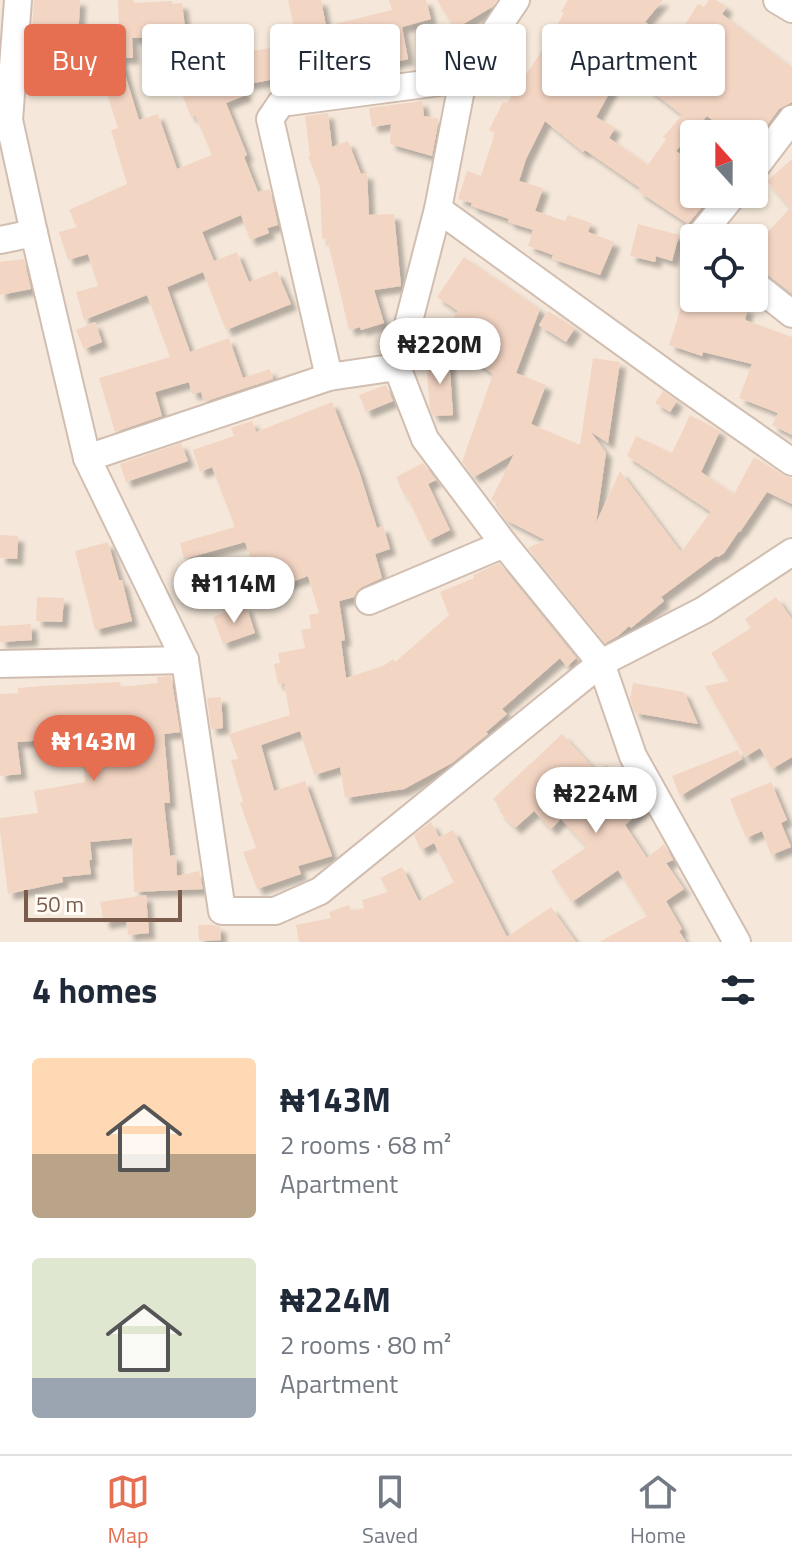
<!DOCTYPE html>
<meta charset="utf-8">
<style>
body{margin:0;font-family:"Titillium Web",sans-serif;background:#f2f2f3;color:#1f2937;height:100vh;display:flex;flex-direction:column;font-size:30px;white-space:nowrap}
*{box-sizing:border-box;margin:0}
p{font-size:26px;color:#747a83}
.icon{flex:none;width:44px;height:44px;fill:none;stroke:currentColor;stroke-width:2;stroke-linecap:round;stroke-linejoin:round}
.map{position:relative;height:942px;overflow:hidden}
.side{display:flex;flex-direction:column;background:#fff;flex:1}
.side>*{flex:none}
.hud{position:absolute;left:24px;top:24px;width:744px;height:72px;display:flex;gap:16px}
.needle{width:52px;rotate:339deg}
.controls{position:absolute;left:680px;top:120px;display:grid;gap:16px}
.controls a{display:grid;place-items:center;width:88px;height:88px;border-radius:8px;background:#fff;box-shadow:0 2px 6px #0004;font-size:40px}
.scale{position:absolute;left:24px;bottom:20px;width:158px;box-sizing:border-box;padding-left:8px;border:4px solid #7a5c4d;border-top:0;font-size:22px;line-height:28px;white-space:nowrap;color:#7a5c4d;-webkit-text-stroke:6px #fffaf3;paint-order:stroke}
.price{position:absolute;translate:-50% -68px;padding:0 18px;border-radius:28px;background:#fff;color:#222;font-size:26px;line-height:52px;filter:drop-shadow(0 2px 4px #0008)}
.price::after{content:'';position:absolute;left:50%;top:48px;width:24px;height:18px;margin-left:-12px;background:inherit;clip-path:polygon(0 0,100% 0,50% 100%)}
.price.selected{background:#e76f51;color:#fff}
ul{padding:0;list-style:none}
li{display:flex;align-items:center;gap:24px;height:200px;padding:0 32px}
li span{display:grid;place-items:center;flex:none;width:224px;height:160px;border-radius:8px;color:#555}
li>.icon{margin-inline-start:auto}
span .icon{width:96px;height:96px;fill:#fffc;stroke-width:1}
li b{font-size:34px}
h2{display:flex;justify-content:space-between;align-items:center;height:96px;padding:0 32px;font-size:34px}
.tag{padding:0 28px;border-radius:8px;background:#fff;box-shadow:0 2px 6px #0004;font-size:28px;line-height:72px}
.tag.selected{background:#e76f51;color:#fff}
.tabs{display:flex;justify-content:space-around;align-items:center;height:112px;border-top:2px solid #e0e1e3;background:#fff;font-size:22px;color:#747a83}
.tabs a{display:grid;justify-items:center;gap:4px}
.tabs .selected{color:#e76f51}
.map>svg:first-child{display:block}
</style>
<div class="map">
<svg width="792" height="942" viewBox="0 0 792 942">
<defs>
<filter id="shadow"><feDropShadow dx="6" dy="6" stdDeviation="2" flood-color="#0004"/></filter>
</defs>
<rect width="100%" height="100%" fill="#fdf6ec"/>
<!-- residential -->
<path fill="#f5e8da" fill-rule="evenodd" d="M0,0H792V942H0ZM694,134H754V194H694ZM694,238H754V298H694Z"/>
<!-- building -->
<g fill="#f3d5c3" filter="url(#shadow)">
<path d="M34,0H80L78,43L31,42Z"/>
<path d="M118,0H133L134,3L172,1V4L182,3L186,36L132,38L133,58H120L139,120L158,114L177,169L212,155L195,115L191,117L171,66L193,57L200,73L248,54L247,52L297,43L288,0H321L326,26L392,10L389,0H426L431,19L402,27L408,59L337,76L338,79L305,84L303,74L242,85L246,95L226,103L247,155L244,157L258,192L270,189L278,225L267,228L269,233L250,240L241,215L202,232L214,261L237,252L249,282L277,271L291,304L226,330L203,272L167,287L190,352L229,338L243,378L270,369L273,379L204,402L201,392L192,394L189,382L155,392L162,416L115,432L99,378L170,357L147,295L84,320L76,292L98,286L88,254L68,260L59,232L77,227L69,210L127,184L111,130L118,128L96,60H85L84,34L119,32Z"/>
<path d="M437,0H497L492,7L455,29Z"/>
<path d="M568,0H663L645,22L648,24L596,117L615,128L609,138L648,165L666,139L663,137L682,115L646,87L657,70L692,97L719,63L677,37L698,4L704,7L709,0H716L727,7L722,14L792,68V102L779,109L754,143V134H731L707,116L676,151L694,163V194H713L688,224L638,191L640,188L585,150L583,152L545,121L526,159L519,181L543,188L535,211L565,221L568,215L591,223L588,232L614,242L600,275L552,259L553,255L528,246L533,230L508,222L509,219L471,206L472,203L458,199L467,171L481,176L495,133L489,130L503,102L507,103L539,55L564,13L561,12Z"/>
<path d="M422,101L424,116L439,119L432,156L390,144L391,124L372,127L369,108Z"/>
<path d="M328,113L332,147L348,141L361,174L367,173L369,215L394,214L401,286L374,290L384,323L361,330L360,327L349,330L327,238L322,239L320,187L308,156H310L305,116Z"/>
<path d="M792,159V293L754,264V247L790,208L767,181Z"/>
<path d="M638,224L679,235L672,261L656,256L655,262L630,256Z"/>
<path d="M730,225L745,238H719Z"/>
<path d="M464,257L540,309L516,373L546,385L531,424L580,445L593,358L620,362L608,443L591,432L606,453L596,523L620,471L681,552L711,512L627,456L636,436L672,453L690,415L720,431L701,472L734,494L754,457L783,475L792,478V504L767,492L740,532L739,531L724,553L718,557L716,556L661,597L664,601L631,628L629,626L618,636L605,643L528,548L545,540L506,520L497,508L499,504L491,500L514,454L474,477L462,462L493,374L440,337L458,311L437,297Z"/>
<path d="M24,259L31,289L0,295V262Z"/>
<path d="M684,298H726L723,302L748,308L745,320L792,337V435L772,425L778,413L739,398L752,364L703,352L702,356L669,345Z"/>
<path d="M548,311L575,328L566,342L539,325Z"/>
<path d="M95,322L102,342L84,349L76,330Z"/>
<path d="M449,356L453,415L433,416L430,409L426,362H428V358Z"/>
<path d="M386,385L393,401L366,412L359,395Z"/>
<path d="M663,391L677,401L670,412L655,403Z"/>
<path d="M332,402L359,471L377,528L383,526L390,549L375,554L382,578L362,587L357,591L354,597L339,601L345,640L341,641L346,678L383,666L393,659L395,662L449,615L440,592L474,578L473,575L499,563L576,658L567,667L560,658L502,709L507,714L486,732L488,734L452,763L404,789L345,798L340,767L314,775L300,731L261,745L274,791L305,781L332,856L298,866L301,874L257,889L243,852L256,848L240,803L243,802L231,760L238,759L229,734L290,715L284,683L278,684L274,664L280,663L278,653L305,648L301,630L311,628L309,615L319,613L308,576L264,592L245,542L184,559L180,543L235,527L212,467L200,472L193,450L234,436L231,428L252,421L256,432Z"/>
<path d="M181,443L188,461L126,482L120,464Z"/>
<path d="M423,463L436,480L428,484L450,530L428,541L406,494L404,495L396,477Z"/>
<path d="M0,535L18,536L17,559L0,558Z"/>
<path d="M108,542L119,580H122L132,621L95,630L75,551Z"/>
<path d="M37,597L64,598L62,622L36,621Z"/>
<path d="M776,597L792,619V757L772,769L760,748L745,757L705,686L729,681L711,653L751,628L745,619Z"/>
<path d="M246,605L255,633L223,644L213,617Z"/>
<path d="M31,624L32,640L0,642V626Z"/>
<path d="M171,676L180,732L164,734L170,803H164L170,856L176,855L177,876L199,871L203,889L134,892L132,838L90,842L92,860H89L91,874L62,877L63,882L8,894L0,831V818L38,813L34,791L85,782L81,728L46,731L47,740L17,742L21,774L0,776V694L18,693V688L43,686L120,682L121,687L158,683L157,677Z"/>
<path d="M633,683L684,692L698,724L635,713L630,699Z"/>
<path d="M221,697L223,728L211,729L207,698Z"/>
<path d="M562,734L596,771L607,765L638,798L644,808L625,825L647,858L664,844L673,860L666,863L684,889L666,901L682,929L679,931L686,942H599L647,916L618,870L572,902L551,871L587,847L561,819L551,829L534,811L515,828L499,811L502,809L493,799Z"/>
<path d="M738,750L742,759L680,796L672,776Z"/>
<path d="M771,782L787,820L781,823L791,847L771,855L762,831L746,838L730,799Z"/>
<path d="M431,822L439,837L453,830L507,937L551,907L576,942H299L296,925L331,918L329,912L349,905L351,911L364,908L362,900L388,892L380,878L402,867L419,901L454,882L434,843L421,850L414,835Z"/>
<path d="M146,895L149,933L128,935L126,919L104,923L100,902Z"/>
<path d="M198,925H214L220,927L221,940L199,941Z"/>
</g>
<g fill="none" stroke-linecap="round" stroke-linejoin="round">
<defs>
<g id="minor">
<path d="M18,0L9,120L34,233L87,458L185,660L222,911H275L320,891L601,663L704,610L792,552"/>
<path d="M516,0L463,79L438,209L397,367L425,439L504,544L601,663L633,756L737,942"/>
<path d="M777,0L792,9"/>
<path d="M754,169L792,119"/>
<path d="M438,209L679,383L792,462"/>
<path d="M698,238L734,194"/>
<path d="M0,240L34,233"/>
<path d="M754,284L792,314"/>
<path d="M329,377L270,119L281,103L463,79"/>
<path d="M87,458L329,377L397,367"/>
<path d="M369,601L504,544"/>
<path d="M0,664L185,660"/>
</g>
</defs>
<!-- minor casing -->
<use href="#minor" stroke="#d1beb0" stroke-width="30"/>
<!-- minor -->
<use href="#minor" stroke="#fff" stroke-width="26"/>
</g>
</svg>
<div class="controls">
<a><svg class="needle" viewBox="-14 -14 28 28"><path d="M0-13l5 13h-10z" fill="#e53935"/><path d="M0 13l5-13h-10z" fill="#747a83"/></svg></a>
<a><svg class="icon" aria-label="locate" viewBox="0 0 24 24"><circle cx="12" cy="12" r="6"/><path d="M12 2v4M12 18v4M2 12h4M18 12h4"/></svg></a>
</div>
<div class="scale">50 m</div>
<b class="price" style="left:440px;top:386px">₦220M</b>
<b class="price" style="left:234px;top:625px">₦114M</b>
<b class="price selected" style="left:94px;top:783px">₦143M</b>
<b class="price" style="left:596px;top:835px">₦224M</b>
<div class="hud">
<a class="tag selected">Buy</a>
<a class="tag">Rent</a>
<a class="tag">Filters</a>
<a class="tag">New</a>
<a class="tag">Apartment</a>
</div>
</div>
<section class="side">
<h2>4 homes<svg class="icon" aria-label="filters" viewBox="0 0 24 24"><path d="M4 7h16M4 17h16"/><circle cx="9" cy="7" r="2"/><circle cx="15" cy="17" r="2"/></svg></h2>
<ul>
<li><span style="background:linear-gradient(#ffd9b3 60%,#b9a48a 0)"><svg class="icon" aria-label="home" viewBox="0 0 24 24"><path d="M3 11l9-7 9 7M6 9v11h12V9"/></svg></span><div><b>₦143M</b><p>2 rooms · 68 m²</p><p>Apartment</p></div></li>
<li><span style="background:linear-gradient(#dfe7d0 75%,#9aa5b1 0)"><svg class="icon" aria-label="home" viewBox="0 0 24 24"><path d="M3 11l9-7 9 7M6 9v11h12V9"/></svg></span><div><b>₦224M</b><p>2 rooms · 80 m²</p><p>Apartment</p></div></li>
</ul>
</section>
<nav class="tabs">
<a class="selected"><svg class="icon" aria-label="map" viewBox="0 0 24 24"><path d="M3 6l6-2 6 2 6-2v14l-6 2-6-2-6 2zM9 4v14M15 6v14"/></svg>Map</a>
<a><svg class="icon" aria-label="saved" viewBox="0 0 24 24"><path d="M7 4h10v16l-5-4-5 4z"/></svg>Saved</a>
<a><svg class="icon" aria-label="home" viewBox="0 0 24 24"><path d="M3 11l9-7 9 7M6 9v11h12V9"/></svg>Home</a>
</nav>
